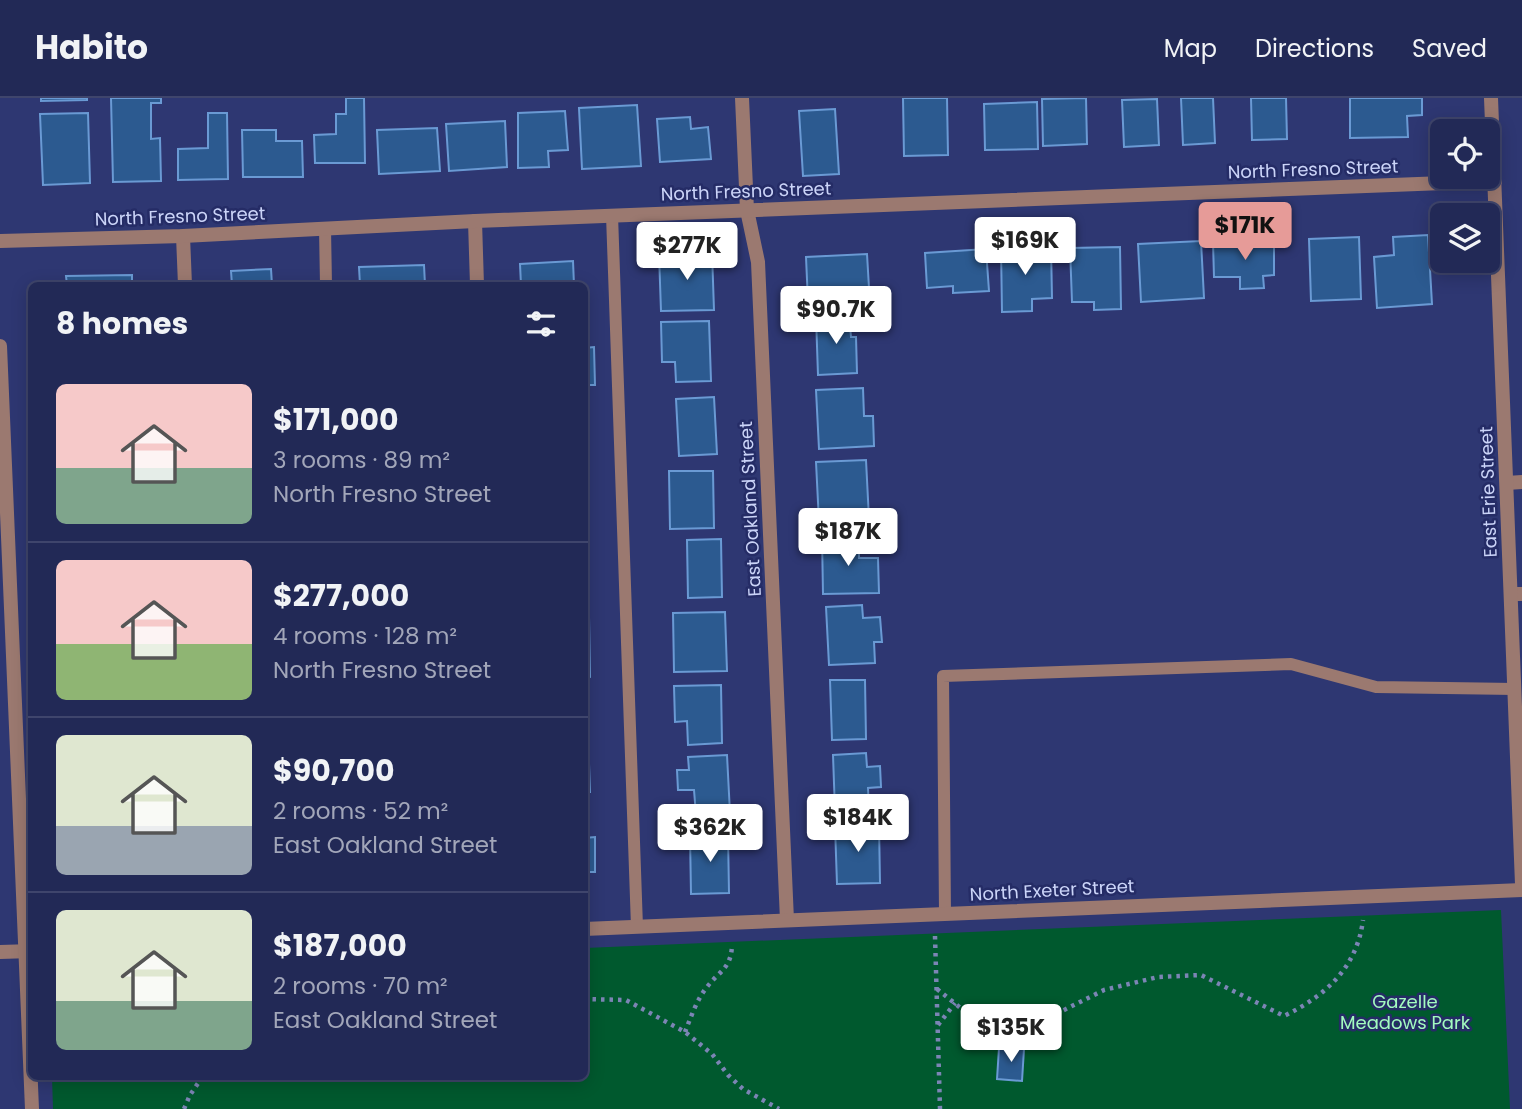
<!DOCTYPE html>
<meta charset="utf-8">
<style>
body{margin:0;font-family:Poppins,sans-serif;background:#2e3560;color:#f1f3f6;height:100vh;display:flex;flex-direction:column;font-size:26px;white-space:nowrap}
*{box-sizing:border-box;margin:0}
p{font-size:23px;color:#a2a6b9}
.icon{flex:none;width:38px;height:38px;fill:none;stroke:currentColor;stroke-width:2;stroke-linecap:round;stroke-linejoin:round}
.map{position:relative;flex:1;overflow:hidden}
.sheet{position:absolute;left:28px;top:184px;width:560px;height:798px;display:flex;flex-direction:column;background:#222956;border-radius:10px;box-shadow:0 4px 18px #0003,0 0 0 2px #3f456c}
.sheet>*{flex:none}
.tools{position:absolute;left:1430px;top:21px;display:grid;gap:14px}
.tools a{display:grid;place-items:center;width:70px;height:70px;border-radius:10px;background:#222956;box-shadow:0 4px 18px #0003,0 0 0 2px #3f456c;font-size:35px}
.price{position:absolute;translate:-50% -60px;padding:0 16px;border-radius:7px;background:#fff;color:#222;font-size:23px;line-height:46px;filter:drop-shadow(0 2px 4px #0008)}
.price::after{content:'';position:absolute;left:50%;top:42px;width:21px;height:16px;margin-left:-10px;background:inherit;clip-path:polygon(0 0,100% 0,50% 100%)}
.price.selected{background:#e69b98;color:#111}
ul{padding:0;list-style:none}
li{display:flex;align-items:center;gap:21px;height:175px;padding:0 28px}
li+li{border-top:2px solid #3f456c}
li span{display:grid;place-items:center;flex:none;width:196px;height:140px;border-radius:10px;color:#555}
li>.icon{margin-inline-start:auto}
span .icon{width:84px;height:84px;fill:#fffc;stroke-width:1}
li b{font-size:30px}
h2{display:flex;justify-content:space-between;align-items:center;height:84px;padding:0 28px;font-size:30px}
header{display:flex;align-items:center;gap:42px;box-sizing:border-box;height:98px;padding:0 35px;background:#222956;border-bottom:2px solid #3f456c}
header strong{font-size:33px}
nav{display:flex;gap:38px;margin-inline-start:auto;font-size:24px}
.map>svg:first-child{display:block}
</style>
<header>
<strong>Habito</strong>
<nav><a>Map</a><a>Directions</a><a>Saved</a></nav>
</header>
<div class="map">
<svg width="1522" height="1011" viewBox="0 0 1522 1011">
<rect width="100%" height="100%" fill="#2e3772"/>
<!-- green -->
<path fill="#00592e" d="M1501,812L1510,1011H53L52,978H584L585,850Z"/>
<!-- building -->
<g fill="#2c5a90" stroke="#6a9ad4" stroke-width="2">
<path d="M41,0H87V2L41,3Z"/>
<path d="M111,0H161V5H151V41L160,40L161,83L113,84Z"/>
<path d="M346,0H364L365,65H315L314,37L336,36V16H346Z"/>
<path d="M903,0H947L948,57L904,58Z"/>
<path d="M1086,0L1087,46L1043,48L1042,1Z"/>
<path d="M1181,0H1213L1215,45L1183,47Z"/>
<path d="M1251,0H1286L1287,41L1252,42Z"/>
<path d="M1350,0H1422V17L1407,18L1408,39L1350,40Z"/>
<path d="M1157,1L1159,47L1124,49L1122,2Z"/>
<path d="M1037,4L1038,51L985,52L984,6Z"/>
<path d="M637,7L641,68L582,71L579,10Z"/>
<path d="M835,11L839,76L803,78L799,13Z"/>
<path d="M565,13L568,52L548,53L549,69L518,70V15Z"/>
<path d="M88,15L90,85L43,87L40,16Z"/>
<path d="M208,15H227L228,81L178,82V51L208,50Z"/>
<path d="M690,19L691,31L708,29L711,61L660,64L657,21Z"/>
<path d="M505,23L507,69L449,73L446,26Z"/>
<path d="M437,30L440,73L379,76L377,32Z"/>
<path d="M242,32H276V43H302L303,79H243Z"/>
<path d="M1428,137L1432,206L1377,210L1374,159L1394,157L1393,139Z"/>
<path d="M1359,139L1361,201L1311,203L1309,141Z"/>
<path d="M1201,143L1204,200L1141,204L1138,146Z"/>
<path d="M1274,143V177L1263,178L1264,190L1240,191V179H1214L1213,144Z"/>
<path d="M1051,148L1052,200L1032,201V213L1002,214L1001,150Z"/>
<path d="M1120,149L1121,211L1094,212V204H1072L1070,150Z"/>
<path d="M986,151L989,193L953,195V188L927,190L925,155Z"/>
<path d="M712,154L714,212L661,213L659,156Z"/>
<path d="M867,156L869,190L835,191L836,203L808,204L806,159Z"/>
<path d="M573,163L574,187H521L520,166Z"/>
<path d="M424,167L425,187H360L359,169Z"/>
<path d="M271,171L272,187H232L231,173Z"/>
<path d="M132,177V187H67L66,178Z"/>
<path d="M849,217L851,239H856L857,275L818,277L816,219Z"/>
<path d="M709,223L711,283L676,284L675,264H662L661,224Z"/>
<path d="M594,249L595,287H584V250Z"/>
<path d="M863,290L864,318H873L874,348L819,351L816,292Z"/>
<path d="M714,299L717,356L679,358L676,301Z"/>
<path d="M866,362L869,421L819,424L816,364Z"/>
<path d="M669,373H713L714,430L670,431Z"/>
<path d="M859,438V460H878L879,495L823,496L822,439Z"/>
<path d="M721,441L722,499L688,500L687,442Z"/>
<path d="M862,507L863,520L880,519L882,544H874L875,565L829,567L826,509Z"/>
<path d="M725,514L727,573L674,574L673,515Z"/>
<path d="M584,519H589L590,579L584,580Z"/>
<path d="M830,582H865L866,641L832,642Z"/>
<path d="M721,587L722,645L688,647L687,623L675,624L674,588Z"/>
<path d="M866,655L867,669L880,668L881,689L868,690L869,712L835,713L833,657Z"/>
<path d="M727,657L730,715L696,717L694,692H678L677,672H689L688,659Z"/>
<path d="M584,666H589L590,694H584Z"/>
<path d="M879,727L880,785L837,786L835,728Z"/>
<path d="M728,736L729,795L691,796L690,737Z"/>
<path d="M595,739V774H584V740Z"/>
<path d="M999,950L1024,951L1022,983L997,981Z"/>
</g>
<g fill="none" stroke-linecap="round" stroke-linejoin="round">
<!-- path -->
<g stroke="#7c85b5" stroke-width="4.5" stroke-dasharray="3.5 5" stroke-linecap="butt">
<path d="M935,838L940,1011"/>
<path d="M937,891L973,920L1010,944L1032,928L1104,892L1158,879L1201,877L1284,918C1325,898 1357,870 1363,822"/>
<path d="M584,901L626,902L685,934L712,956L728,977L743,991L779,1011"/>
<path d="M938,927L955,905"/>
<path d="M685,934C691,919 697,901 707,889C720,872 731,871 732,847"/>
<path d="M184,1011L190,997L203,978"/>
</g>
<!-- service -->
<g stroke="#9b7970" stroke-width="12">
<path d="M612,117L637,829"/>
<path d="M325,130L326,187"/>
<path d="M945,816L943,578L1291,566L1376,589L1515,591"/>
</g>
<!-- minor -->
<g stroke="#9b7970" stroke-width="14">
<path d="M742,0L747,112L758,164L787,822"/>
<path d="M475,123L477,187"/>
<path d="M183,138L185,187"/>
<path d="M0,143L183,138L475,123L1495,83"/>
<path d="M1507,385L1522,384"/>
<path d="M1511,496H1522"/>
<path d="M584,831L1522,792"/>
<path d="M0,854L32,853"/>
</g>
<!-- tertiary -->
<g stroke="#9b7970" stroke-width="14">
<path d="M1491,0L1522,786"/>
<path d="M0,248L32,1011"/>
</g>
</g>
<g text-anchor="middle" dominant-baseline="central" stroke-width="5" stroke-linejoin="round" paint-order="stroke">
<!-- street labels -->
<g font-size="18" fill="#cbd4f8" stroke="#252c66">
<text transform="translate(1313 71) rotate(-2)">North Fresno Street</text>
<text transform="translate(746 93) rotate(-2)">North Fresno Street</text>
<text transform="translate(180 118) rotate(-2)">North Fresno Street</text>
<text transform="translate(1488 394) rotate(-92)">East Erie Street</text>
<text transform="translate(750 411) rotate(-93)">East Oakland Street</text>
<text transform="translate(1052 792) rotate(-3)">North Exeter Street</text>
</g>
<!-- park labels -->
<g font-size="18" fill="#a3fbbf" stroke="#252c66">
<text x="1405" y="903">Gazelle<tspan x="1405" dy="21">Meadows Park</tspan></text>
</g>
</g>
</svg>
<div class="tools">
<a><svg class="icon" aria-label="locate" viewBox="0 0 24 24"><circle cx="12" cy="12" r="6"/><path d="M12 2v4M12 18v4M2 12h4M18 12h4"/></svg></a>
<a><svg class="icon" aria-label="layers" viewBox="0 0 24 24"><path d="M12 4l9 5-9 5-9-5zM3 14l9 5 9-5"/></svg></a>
</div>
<b class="price selected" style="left:1245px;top:164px">$171K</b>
<b class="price" style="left:1025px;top:179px">$169K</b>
<b class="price" style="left:687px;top:184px">$277K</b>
<b class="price" style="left:836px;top:248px">$90.7K</b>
<b class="price" style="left:848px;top:470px">$187K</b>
<b class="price" style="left:858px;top:756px">$184K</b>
<b class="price" style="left:710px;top:766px">$362K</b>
<b class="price" style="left:1011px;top:966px">$135K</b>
<section class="sheet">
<h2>8 homes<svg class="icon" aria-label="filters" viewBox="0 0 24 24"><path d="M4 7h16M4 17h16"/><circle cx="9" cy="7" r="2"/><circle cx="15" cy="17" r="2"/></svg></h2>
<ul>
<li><span style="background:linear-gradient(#f6c9c9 60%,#7fa58c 0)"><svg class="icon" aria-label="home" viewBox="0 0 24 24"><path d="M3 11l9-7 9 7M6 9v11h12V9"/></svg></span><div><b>$171,000</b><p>3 rooms · 89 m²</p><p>North Fresno Street</p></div></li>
<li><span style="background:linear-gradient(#f6c9c9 60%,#8fb573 0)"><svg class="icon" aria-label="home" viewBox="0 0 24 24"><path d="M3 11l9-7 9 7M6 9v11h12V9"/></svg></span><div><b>$277,000</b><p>4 rooms · 128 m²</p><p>North Fresno Street</p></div></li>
<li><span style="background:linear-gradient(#dfe7d0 65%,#9aa5b1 0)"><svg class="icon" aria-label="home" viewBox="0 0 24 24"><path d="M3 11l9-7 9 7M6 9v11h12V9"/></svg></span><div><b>$90,700</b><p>2 rooms · 52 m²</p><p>East Oakland Street</p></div></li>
<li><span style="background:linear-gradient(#dfe7d0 65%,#7fa58c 0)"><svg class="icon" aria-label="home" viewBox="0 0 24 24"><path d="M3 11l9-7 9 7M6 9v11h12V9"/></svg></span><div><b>$187,000</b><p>2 rooms · 70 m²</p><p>East Oakland Street</p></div></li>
</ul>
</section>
</div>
